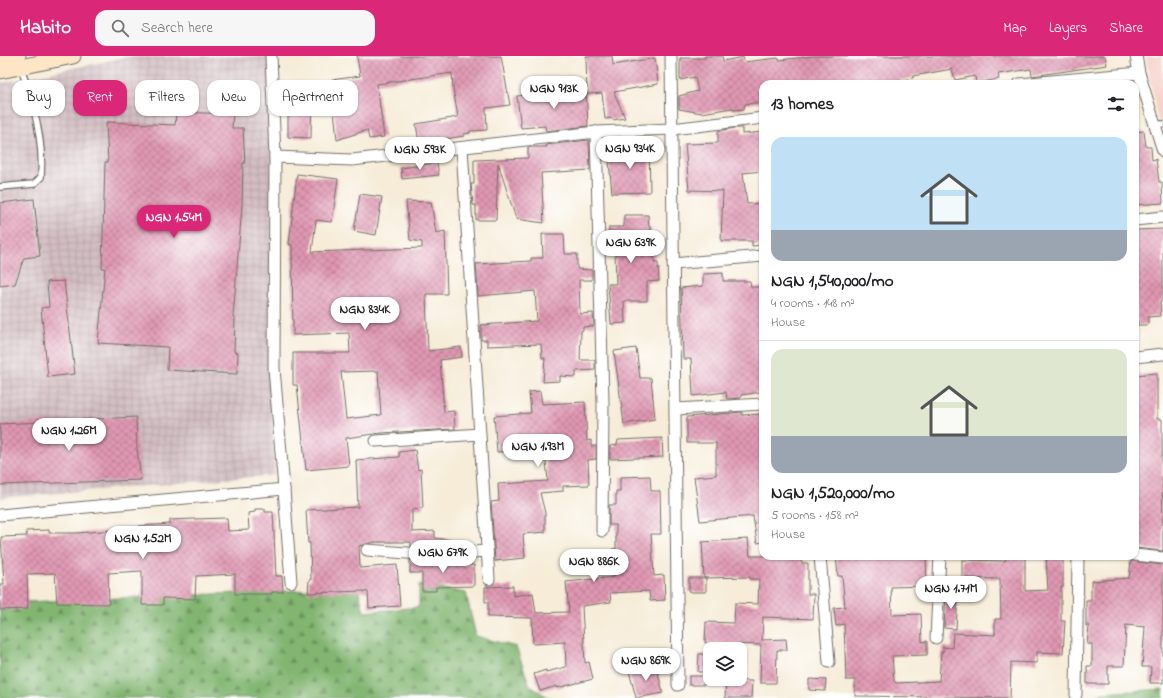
<!DOCTYPE html>
<meta charset="utf-8">
<style>
body{margin:0;font-family:"Indie Flower",sans-serif;background:#f6f6f6;color:#202124;height:100vh;display:flex;flex-direction:column;font-size:15px;white-space:nowrap}
*{box-sizing:border-box;margin:0}
p{font-size:13px;color:#757577}
.icon{flex:none;width:22px;height:22px;fill:none;stroke:currentColor;stroke-width:2;stroke-linecap:round;stroke-linejoin:round}
.map{position:relative;flex:1;overflow:hidden}
.drawer{position:absolute;left:759px;top:24px;width:380px;height:480px;display:flex;flex-direction:column;background:#fff;border-radius:12px;box-shadow:0 1px 3px #0004}
.drawer>*{flex:none}
.guide{position:absolute;left:12px;top:24px;width:380px;height:36px;display:flex;gap:8px}
.buttons{position:absolute;left:703px;top:586px;display:grid;gap:8px}
.buttons a{display:grid;place-items:center;width:44px;height:44px;border-radius:8px;background:#fff;box-shadow:0 1px 3px #0004;font-size:20px}
.price{position:absolute;translate:-50% -34px;padding:0 9px;border-radius:14px;background:#fff;color:#222;font-size:13px;line-height:26px;filter:drop-shadow(0 1px 2px #0008)}
.price::after{content:'';position:absolute;left:50%;top:24px;width:12px;height:9px;margin-left:-6px;background:inherit;clip-path:polygon(0 0,100% 0,50% 100%)}
.price.active{background:#db2777;color:#fff}
ul{padding:0;list-style:none}
li{display:grid;align-content:center;gap:8px;height:212px;padding:0 12px}
li+li{border-top:1px solid #e0e0e0}
li span{display:grid;place-items:center;height:124px;border-radius:12px;color:#555}
li>.icon{margin-inline-start:auto}
span .icon{width:72px;height:72px;fill:#fffc;stroke-width:1}
li b{font-size:17px}
h2{display:flex;justify-content:space-between;align-items:center;height:48px;padding:0 12px;font-size:17px}
.tag{padding:0 14px;border-radius:12px;background:#fff;box-shadow:0 1px 3px #0004;font-size:14px;line-height:36px}
.tag.active{background:#db2777;color:#fff}
header{display:flex;align-items:center;gap:24px;box-sizing:border-box;height:56px;padding:0 20px;background:#db2777;color:#fff}
header strong{font-size:19px}
nav{display:flex;gap:22px;margin-inline-start:auto;font-size:14px}
.search{width:280px;height:36px;background:#f6f6f6;display:flex;align-items:center;gap:10px;box-sizing:border-box;padding:0 14px;border-radius:12px;color:#757577;font-size:15px}
.map>svg:first-child{display:block}
</style>
<header>
<strong>Habito</strong>
<div class="search"><svg class="icon" aria-label="search" viewBox="0 0 24 24"><circle cx="10" cy="10" r="6"/><path d="M15 15l6 6"/></svg>Search here</div>
<nav><a>Map</a><a>Layers</a><a>Share</a></nav>
</header>
<div class="map">
<svg width="1163" height="642" viewBox="0 0 1163 642">
<defs>
<pattern id="industrial-grid" width="8" height="8" patternUnits="userSpaceOnUse"><rect width="8" height="8" fill="#d2bec2"/><path d="M0 4h8M4 0v8" fill="none" stroke="#b4a3a7"/></pattern>
<pattern id="forest-firs" width="22" height="20" patternUnits="userSpaceOnUse"><rect width="22" height="20" fill="#81b570"/><path d="M5 1l3.5 6h-7zM16 11l3.5 6h-7z" fill="#6a935c"/></pattern>
<pattern id="building-cross-hatch" width="8" height="8" patternUnits="userSpaceOnUse"><rect width="8" height="8" fill="#e097b2"/><path d="M0 0l8 8M0 8l8-8" fill="none" stroke="#b67b91"/></pattern>
</defs>
<rect width="100%" height="100%" fill="#fff"/>
<filter id="ink" filterUnits="userSpaceOnUse"><feTurbulence type="fractalNoise" baseFrequency=".025" numOctaves="2"/><feDisplacementMap in="SourceGraphic" scale="8" xChannelSelector="R" yChannelSelector="G"/><feConvolveMatrix kernelMatrix="1 2 1 2 8 2 1 2 1" color-interpolation-filters="sRGB"/></filter>
<filter id="wash" filterUnits="userSpaceOnUse"><feTurbulence type="fractalNoise" baseFrequency=".012" numOctaves="4" result="noise"/><feDisplacementMap in="SourceGraphic" scale="16" xChannelSelector="R" yChannelSelector="G"/><feGaussianBlur stdDeviation="0.9" result="paint"/><feColorMatrix in="noise" values="0 0 0 0 0 0 0 0 0 0 0 0 0 0 0 0 0 1.4 0 .05"/><feComposite in="paint" operator="in"/></filter>
<g filter="url(#wash)">
<rect width="100%" height="100%" fill="#f6ecd8"/>
<!-- built -->
<path fill="#f7d0ca" d="M1146,0H1163V81L1160,74Z"/>
<!-- industrial -->
<path fill="url(#industrial-grid)" d="M131,0H275L270,308L275,419L0,442V27Z"/>
<!-- forest -->
<g fill="url(#forest-firs)" stroke="#56704e">
<path d="M419,529L466,537L476,580L516,591L530,630L549,642H0V547L358,532L364,556L419,551Z"/>
<path d="M1163,633V642H1095L1102,637Z"/>
</g>
<g id="blocks">
<!-- building -->
<g fill="url(#building-cross-hatch)" fill-rule="evenodd">
<path d="M357,0H501L510,49L486,52L487,74L470,75V77L464,78V80L419,87L416,68L458,61L453,32L452,17L377,28L384,81L369,83L367,74L337,84L331,24L360,20Z"/>
<path d="M586,0H612L613,9L655,2L658,28L614,36L625,62L613,64L612,62L605,63L602,37L587,38Z"/>
<path d="M705,0H722L723,5L743,1L744,6L778,2L779,4L813,0H1105L1107,9L1032,20L1031,13L998,18L999,23L976,27L975,20L955,24L952,13L913,20V22L881,28H763V46L745,48L744,53L733,54L732,52L702,57L679,53V40L698,35L695,21L680,24V2H705Z"/>
<path d="M288,32H312L311,82L288,81Z"/>
<path d="M586,33L588,70L546,75L545,70L521,72L517,40Z"/>
<path d="M176,56L233,58L232,72H243L245,107H243L242,150L233,261H235L234,296L238,297L237,318L167,314L168,291L98,287L105,212H102L105,106H108L106,66L175,69Z"/>
<path d="M735,72H742V78L763,76V115L743,117L747,148L763,147V189L752,190V185H721L723,135L689,134L685,88L718,87V75Z"/>
<path d="M1144,75L1146,91H1151L1152,104L1156,103L1159,126H1162L1163,147L1135,149V76Z"/>
<path d="M589,84L590,114L541,117L544,167L516,163L498,107L496,164H476V149H473L471,128H474V104L528,102V91H547L546,89Z"/>
<path d="M649,90L650,136L612,137L608,94Z"/>
<path d="M437,107L439,119L402,123L401,112Z"/>
<path d="M297,118L338,123L332,166L316,164L312,196L422,192V186L410,184L406,145L431,146L436,177L445,175L447,238H426L428,295L461,291L462,301L440,304L444,356L454,355L455,373L381,377L346,382L349,410L306,414L297,329H293V297H350L349,277L293,279L292,189L289,188ZM378,315L381,359L346,363L341,316Z"/>
<path d="M360,138L382,141L376,179L354,175Z"/>
<path d="M34,143L40,200L24,202L15,228L0,230V147Z"/>
<path d="M624,159H648L649,171H651V185H655L654,207H658L659,225L647,226V245H624L625,267L611,268L608,228H616L615,195H608L609,171H624Z"/>
<path d="M1163,173V245H1160L1161,260L1148,261V269H1138L1135,235V174Z"/>
<path d="M542,178H564L565,198H577V213L592,214V224H579L580,258L593,257L594,270L583,271V274L581,275L580,304H595V314L576,315V321L560,320V325L543,326L545,302H542L541,288L487,290V284H481V269L537,265L535,235L478,240L476,208L531,205V202H543Z"/>
<path d="M723,217V225H750L751,231H763L762,336L741,339V342L727,343L726,336L693,340L691,303H683L681,232L703,230V218Z"/>
<path d="M64,225L75,318L48,321L41,252L49,251L47,226Z"/>
<path d="M636,292L640,322H651L655,363L624,368L614,295Z"/>
<path d="M1157,317V363H1162V375L1163,495L1135,492V319Z"/>
<path d="M540,335L542,348L585,346L587,385L591,384V390H596V403L588,404L589,429L563,430V435L540,437L545,457V476L523,478L525,502L495,505L491,446L499,445L498,428L548,425L545,397L526,398V394L497,396L494,360L531,357L529,336Z"/>
<path d="M742,356V359L763,358V486L757,487L753,460L700,465L694,421L716,419V387H687V361Z"/>
<path d="M136,361L137,393L141,424L0,429V368Z"/>
<path d="M662,382L663,401L610,403V390L617,389L618,384Z"/>
<path d="M415,394L418,414L421,413L423,452L412,453V476L435,475V482L460,485V490L434,492L411,490V486H375L359,490L360,512L397,509L400,550L369,552L368,536L363,535L308,537L309,524H311L310,487H308L306,454L358,451L356,404L399,401V396Z"/>
<path d="M650,420L651,435H660L661,478H651L654,520L664,519L665,544L650,545L649,535L610,537L611,546L582,550L585,607L589,606L593,623L557,632V630L540,635L534,618L546,614V616L566,611L565,586L533,588L532,562L488,561V546H485V531L513,530V540L533,537L536,557L569,556L566,526L614,521L612,493H616V469H609V449H616V435H620V421Z"/>
<path d="M255,453H265V456H273L276,520H282L283,536H272V538H235V518L196,520L195,543L163,542V549H142V515L108,517L109,548L57,547L55,517L27,518L28,553L0,554V528H4L1,481L27,480L26,475L49,474V477H77L139,472V470L170,468V464L194,463L227,462L228,475L249,474L248,457L255,456Z"/>
<path d="M748,483L750,500H801V507H808V538H814L813,563L763,561L762,584L786,583L787,594H777L776,627H760L761,589L705,587L706,566L734,567L735,547L758,548L759,523H750V521L704,522L702,486Z"/>
<path d="M836,500H926L927,530L891,531L892,559L921,558L922,586L927,585V599L892,600L894,625L896,627L939,625L941,596H943V591L952,592L953,577L995,579V563H1001L1000,523L962,522V504L1005,505V500H1025V535L1048,534L1046,500H1063V531H1061V565H1065L1063,597L1037,596V607L1011,606L1010,642L855,640V624H846L844,568L836,570L834,552L845,551L842,520H838Z"/>
<path d="M410,504L435,506L459,504L458,509H474V530L436,531V535H422V517H410Z"/>
<path d="M1131,505L1163,509V627H1150L1151,611H1142L1145,571L1126,569L1124,610H1108V628H1087V610H1092V588H1087L1089,570H1086V544H1091V525L1129,522Z"/>
<rect x="689" y="522" width="17" height="14"/>
<path d="M946,536L958,537L956,573L944,572Z"/>
<path d="M699,598H710V616H698Z"/>
<path d="M656,609L663,637L636,642L629,615Z"/>
<rect x="689" y="620" width="15" height="9"/>
<path d="M809,623L826,624L825,635L809,634Z"/>
<path d="M726,624L752,625L751,642H725Z"/>
</g>
</g>
</g>
<g filter="url(#ink)">
<use href="#blocks" fill-opacity="0" stroke="#726f68" stroke-width="1"/>
<g fill="none" stroke-linecap="round" stroke-linejoin="round">
<defs>
<g id="lane">
<path d="M1155,68H1163"/>
<path d="M0,131L34,128L41,121C44,82 33,48 21,12"/>
</g>
<g id="street">
<path d="M671,0L678,629"/>
<path d="M1136,0L1139,17L1163,95"/>
<path d="M1019,28L1139,17"/>
<path d="M596,76L603,346L602,475"/>
<path d="M462,92L489,523"/>
<path d="M275,101L352,104L596,76L672,73L763,62"/>
<path d="M1135,164L1163,161"/>
<path d="M673,208L763,200"/>
<path d="M1135,301L1163,298"/>
<path d="M676,353L763,348"/>
<path d="M376,385L480,378"/>
<path d="M284,433L291,526"/>
<path d="M0,459L284,433L274,312L275,101L271,0"/>
<path d="M367,494L434,499L487,495"/>
<path d="M1135,499L1163,502"/>
<path d="M820,500L829,606"/>
<path d="M936,582L940,500"/>
<path d="M1076,639L1078,500"/>
</g>
<g id="secondary">
<path d="M0,4L18,0"/>
<path d="M0,15L73,0"/>
</g>
</defs>
<!-- lane casing -->
<use href="#lane" stroke="#726f68" stroke-width="8"/>
<!-- street casing -->
<use href="#street" stroke="#726f68" stroke-width="13"/>
<!-- secondary casing -->
<use href="#secondary" stroke="#726f68" stroke-width="17"/>
<!-- lane -->
<use href="#lane" stroke="#fff" stroke-width="5.5"/>
<!-- street -->
<use href="#street" stroke="#fff" stroke-width="11"/>
<!-- secondary -->
<use href="#secondary" stroke="#fde5c5" stroke-width="15"/>
</g>
</g>
</svg>
<div class="buttons">
<a><svg class="icon" aria-label="layers" viewBox="0 0 24 24"><path d="M12 4l9 5-9 5-9-5zM3 14l9 5 9-5"/></svg></a>
</div>
<b class="price" style="left:554px;top:54px">NGN 913K</b>
<b class="price" style="left:630px;top:114px">NGN 934K</b>
<b class="price" style="left:420px;top:115px">NGN 593K</b>
<b class="price active" style="left:174px;top:183px">NGN 1.54M</b>
<b class="price" style="left:631px;top:208px">NGN 639K</b>
<b class="price" style="left:365px;top:275px">NGN 834K</b>
<b class="price" style="left:69px;top:396px">NGN 1.26M</b>
<b class="price" style="left:538px;top:412px">NGN 1.93M</b>
<b class="price" style="left:143px;top:504px">NGN 1.52M</b>
<b class="price" style="left:443px;top:518px">NGN 679K</b>
<b class="price" style="left:594px;top:527px">NGN 886K</b>
<b class="price" style="left:951px;top:554px">NGN 1.71M</b>
<b class="price" style="left:646px;top:626px">NGN 869K</b>
<div class="guide">
<a class="tag">Buy</a>
<a class="tag active">Rent</a>
<a class="tag">Filters</a>
<a class="tag">New</a>
<a class="tag">Apartment</a>
</div>
<section class="drawer">
<h2>13 homes<svg class="icon" aria-label="filters" viewBox="0 0 24 24"><path d="M4 7h16M4 17h16"/><circle cx="9" cy="7" r="2"/><circle cx="15" cy="17" r="2"/></svg></h2>
<ul>
<li><span style="background:linear-gradient(#bfe0f5 75%,#9aa5b1 0)"><svg class="icon" aria-label="home" viewBox="0 0 24 24"><path d="M3 11l9-7 9 7M6 9v11h12V9"/></svg></span><div><b>NGN 1,540,000/mo</b><p>4 rooms · 148 m²</p><p>House</p></div></li>
<li><span style="background:linear-gradient(#dfe7d0 70%,#9aa5b1 0)"><svg class="icon" aria-label="home" viewBox="0 0 24 24"><path d="M3 11l9-7 9 7M6 9v11h12V9"/></svg></span><div><b>NGN 1,520,000/mo</b><p>5 rooms · 158 m²</p><p>House</p></div></li>
</ul>
</section>
</div>
